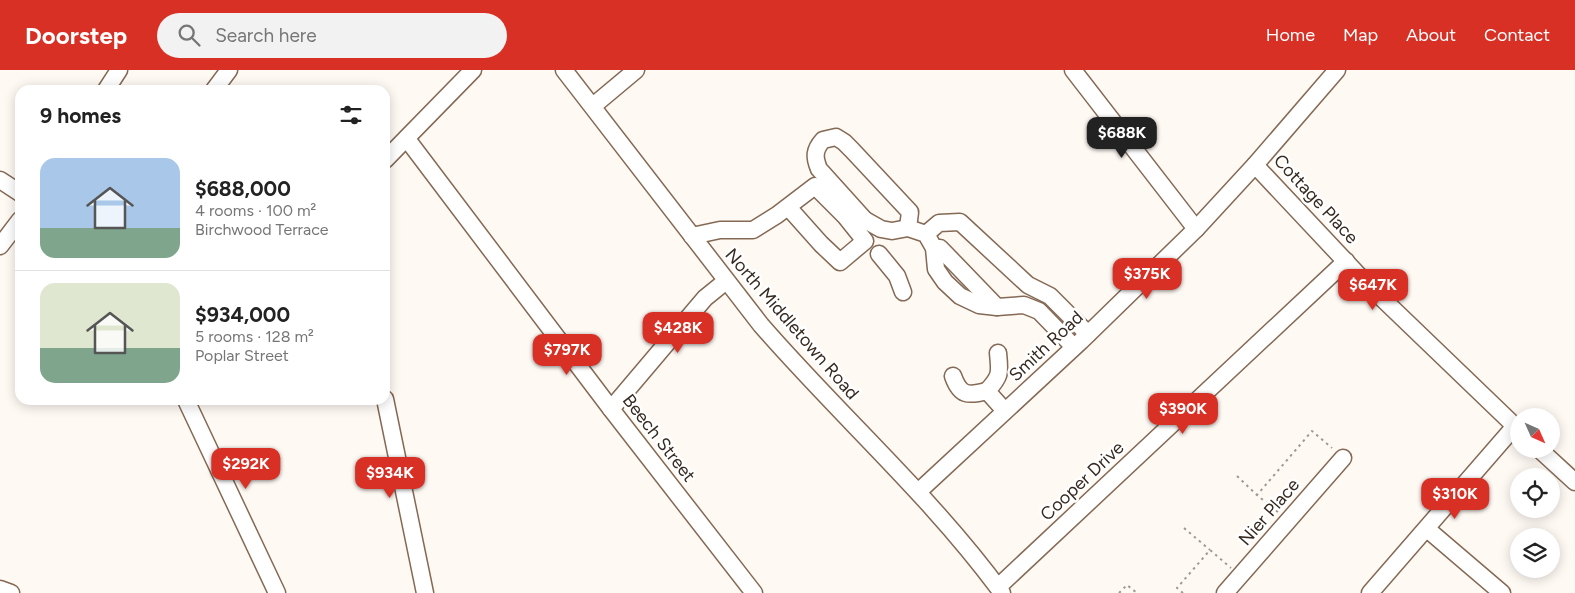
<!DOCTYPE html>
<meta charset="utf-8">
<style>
body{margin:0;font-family:Figtree,sans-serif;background:#f2f2f2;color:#222;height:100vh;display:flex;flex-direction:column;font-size:19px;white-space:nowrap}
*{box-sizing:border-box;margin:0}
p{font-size:16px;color:#767676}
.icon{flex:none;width:28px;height:28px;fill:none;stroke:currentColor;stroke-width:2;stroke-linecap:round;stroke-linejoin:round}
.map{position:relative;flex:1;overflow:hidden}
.details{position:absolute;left:15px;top:15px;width:375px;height:320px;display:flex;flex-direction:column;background:#fff;border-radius:15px;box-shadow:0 2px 12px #0003}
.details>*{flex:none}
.needle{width:32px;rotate:135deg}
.controls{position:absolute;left:1510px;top:338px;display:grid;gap:10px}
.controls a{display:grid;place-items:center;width:50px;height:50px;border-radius:50%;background:#fff;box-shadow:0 2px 12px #0003;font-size:25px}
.price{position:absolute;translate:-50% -42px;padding:0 11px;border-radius:10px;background:#d93025;color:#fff;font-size:16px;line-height:32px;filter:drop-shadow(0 1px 2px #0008)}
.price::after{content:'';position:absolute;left:50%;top:30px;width:15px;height:11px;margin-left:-8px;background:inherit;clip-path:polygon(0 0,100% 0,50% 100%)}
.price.current{background:#222;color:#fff}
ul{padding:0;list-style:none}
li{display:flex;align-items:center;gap:15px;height:125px;padding:0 25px}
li+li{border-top:1px solid #e0e0e0}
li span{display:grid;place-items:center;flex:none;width:140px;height:100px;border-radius:15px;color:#555}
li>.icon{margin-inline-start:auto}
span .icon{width:60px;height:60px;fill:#fffc;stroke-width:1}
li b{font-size:21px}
h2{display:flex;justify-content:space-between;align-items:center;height:60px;padding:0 25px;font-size:21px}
header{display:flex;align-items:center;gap:30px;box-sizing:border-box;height:70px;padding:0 25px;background:#d93025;color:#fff}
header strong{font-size:24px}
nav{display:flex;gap:28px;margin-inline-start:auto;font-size:18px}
.search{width:350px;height:45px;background:#f2f2f2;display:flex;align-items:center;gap:12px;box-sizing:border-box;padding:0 18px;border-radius:28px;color:#767676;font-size:19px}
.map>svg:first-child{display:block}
</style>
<header>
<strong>Doorstep</strong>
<div class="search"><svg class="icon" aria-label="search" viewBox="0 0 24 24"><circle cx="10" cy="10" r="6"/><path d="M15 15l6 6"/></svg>Search here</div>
<nav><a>Home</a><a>Map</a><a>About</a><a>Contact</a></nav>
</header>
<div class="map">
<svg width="1575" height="523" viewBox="0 0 1575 523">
<rect width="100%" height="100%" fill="#fff9f4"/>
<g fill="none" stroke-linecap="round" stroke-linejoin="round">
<defs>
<g id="minor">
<path d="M564,0L761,255C840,346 931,426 1002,523"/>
<path d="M1073,0L1196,159"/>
<path d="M106,20L119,0"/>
<path d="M214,20L229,0"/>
<path d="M593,36L636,0"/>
<path d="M407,69L611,339L754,523"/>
<path d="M385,90L473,0"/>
<path d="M1255,95L1364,211L1519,360"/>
<path d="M0,110L20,123"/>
<path d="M845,146L865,150L881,159L892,161L908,158L926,164L934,178L936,199L945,212L960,226L979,235L997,237L1024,235L1039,241L1074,277"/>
<path d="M865,150L819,99C814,87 814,80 823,70L836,67L844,72L852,80L910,142L908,158"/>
<path d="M926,164L939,153L960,152L1028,215L1050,226L1088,264"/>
<path d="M692,166L720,160H753L777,145L815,116L845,146L865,171L840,192L821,174L788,137"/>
<path d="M0,176L20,150"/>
<path d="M934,178H940L997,237"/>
<path d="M879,184L897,206L903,222"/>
<path d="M998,283C1000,303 1001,306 987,321L1005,341"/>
<path d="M953,306C960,326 968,326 987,321"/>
<path d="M385,329L425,523"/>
<path d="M186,330L277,523"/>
<path d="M611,339L705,228L726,211"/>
<path d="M1539,379L1575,412"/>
<path d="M918,422L1081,271L1196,159L1255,95L1337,0"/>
<path d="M1427,459L1502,523"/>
<path d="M998,517L1346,191"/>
<path d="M0,519L11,523"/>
<path d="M1225,523L1343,388"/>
<path d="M1370,523L1515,356"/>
</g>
</defs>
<!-- minor casing -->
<use href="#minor" stroke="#846954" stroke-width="19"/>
<!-- path -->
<g stroke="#a19891" stroke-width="2" stroke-dasharray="2.5 4" stroke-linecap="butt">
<path d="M1237,406L1257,425"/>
<path d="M1278,442L1257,425L1312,361L1332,378"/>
<path d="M1184,458L1210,480"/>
<path d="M1119,523L1127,515L1137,523"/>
<path d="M1183,523L1177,518L1210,480L1231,498"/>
</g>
<!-- minor -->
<use href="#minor" stroke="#fff" stroke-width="16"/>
</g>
<g text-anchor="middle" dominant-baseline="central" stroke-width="5" stroke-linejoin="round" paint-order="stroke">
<!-- street labels -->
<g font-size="18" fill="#352920" stroke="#fff">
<text transform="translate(1316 129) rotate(47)">Cottage Place</text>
<text transform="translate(792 254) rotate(49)">North Middletown Road</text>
<text transform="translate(1046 276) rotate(-43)">Smith Road</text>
<text transform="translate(659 368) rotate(52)">Beech Street</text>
<text transform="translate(1082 411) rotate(-43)">Cooper Drive</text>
<text transform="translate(1269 442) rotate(-49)">Nier Place</text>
</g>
</g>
</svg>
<div class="controls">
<a><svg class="needle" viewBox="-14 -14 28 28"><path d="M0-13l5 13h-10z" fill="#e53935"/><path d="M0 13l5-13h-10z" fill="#767676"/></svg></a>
<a><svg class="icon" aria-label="locate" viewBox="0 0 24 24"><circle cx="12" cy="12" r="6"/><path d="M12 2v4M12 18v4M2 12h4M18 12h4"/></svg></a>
<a><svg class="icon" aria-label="layers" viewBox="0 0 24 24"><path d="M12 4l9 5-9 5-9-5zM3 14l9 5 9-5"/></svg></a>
</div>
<b class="price current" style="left:1122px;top:89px">$688K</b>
<b class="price" style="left:1147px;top:230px">$375K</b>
<b class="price" style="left:1373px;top:241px">$647K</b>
<b class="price" style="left:678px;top:284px">$428K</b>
<b class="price" style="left:567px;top:306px">$797K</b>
<b class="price" style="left:1183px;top:365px">$390K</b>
<b class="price" style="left:246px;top:420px">$292K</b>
<b class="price" style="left:390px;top:429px">$934K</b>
<b class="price" style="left:1455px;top:450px">$310K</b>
<section class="details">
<h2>9 homes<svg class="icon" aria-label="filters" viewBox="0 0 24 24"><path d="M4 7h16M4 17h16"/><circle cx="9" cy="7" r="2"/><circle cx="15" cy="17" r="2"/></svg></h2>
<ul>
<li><span style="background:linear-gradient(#a9c7e8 70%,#7fa58c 0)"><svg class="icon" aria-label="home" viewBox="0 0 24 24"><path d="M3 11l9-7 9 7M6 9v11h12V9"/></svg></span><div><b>$688,000</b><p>4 rooms · 100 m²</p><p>Birchwood Terrace</p></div></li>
<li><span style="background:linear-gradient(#dfe7d0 65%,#7fa58c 0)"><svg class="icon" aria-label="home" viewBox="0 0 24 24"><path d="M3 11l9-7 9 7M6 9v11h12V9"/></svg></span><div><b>$934,000</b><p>5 rooms · 128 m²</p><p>Poplar Street</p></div></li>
</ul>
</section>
</div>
